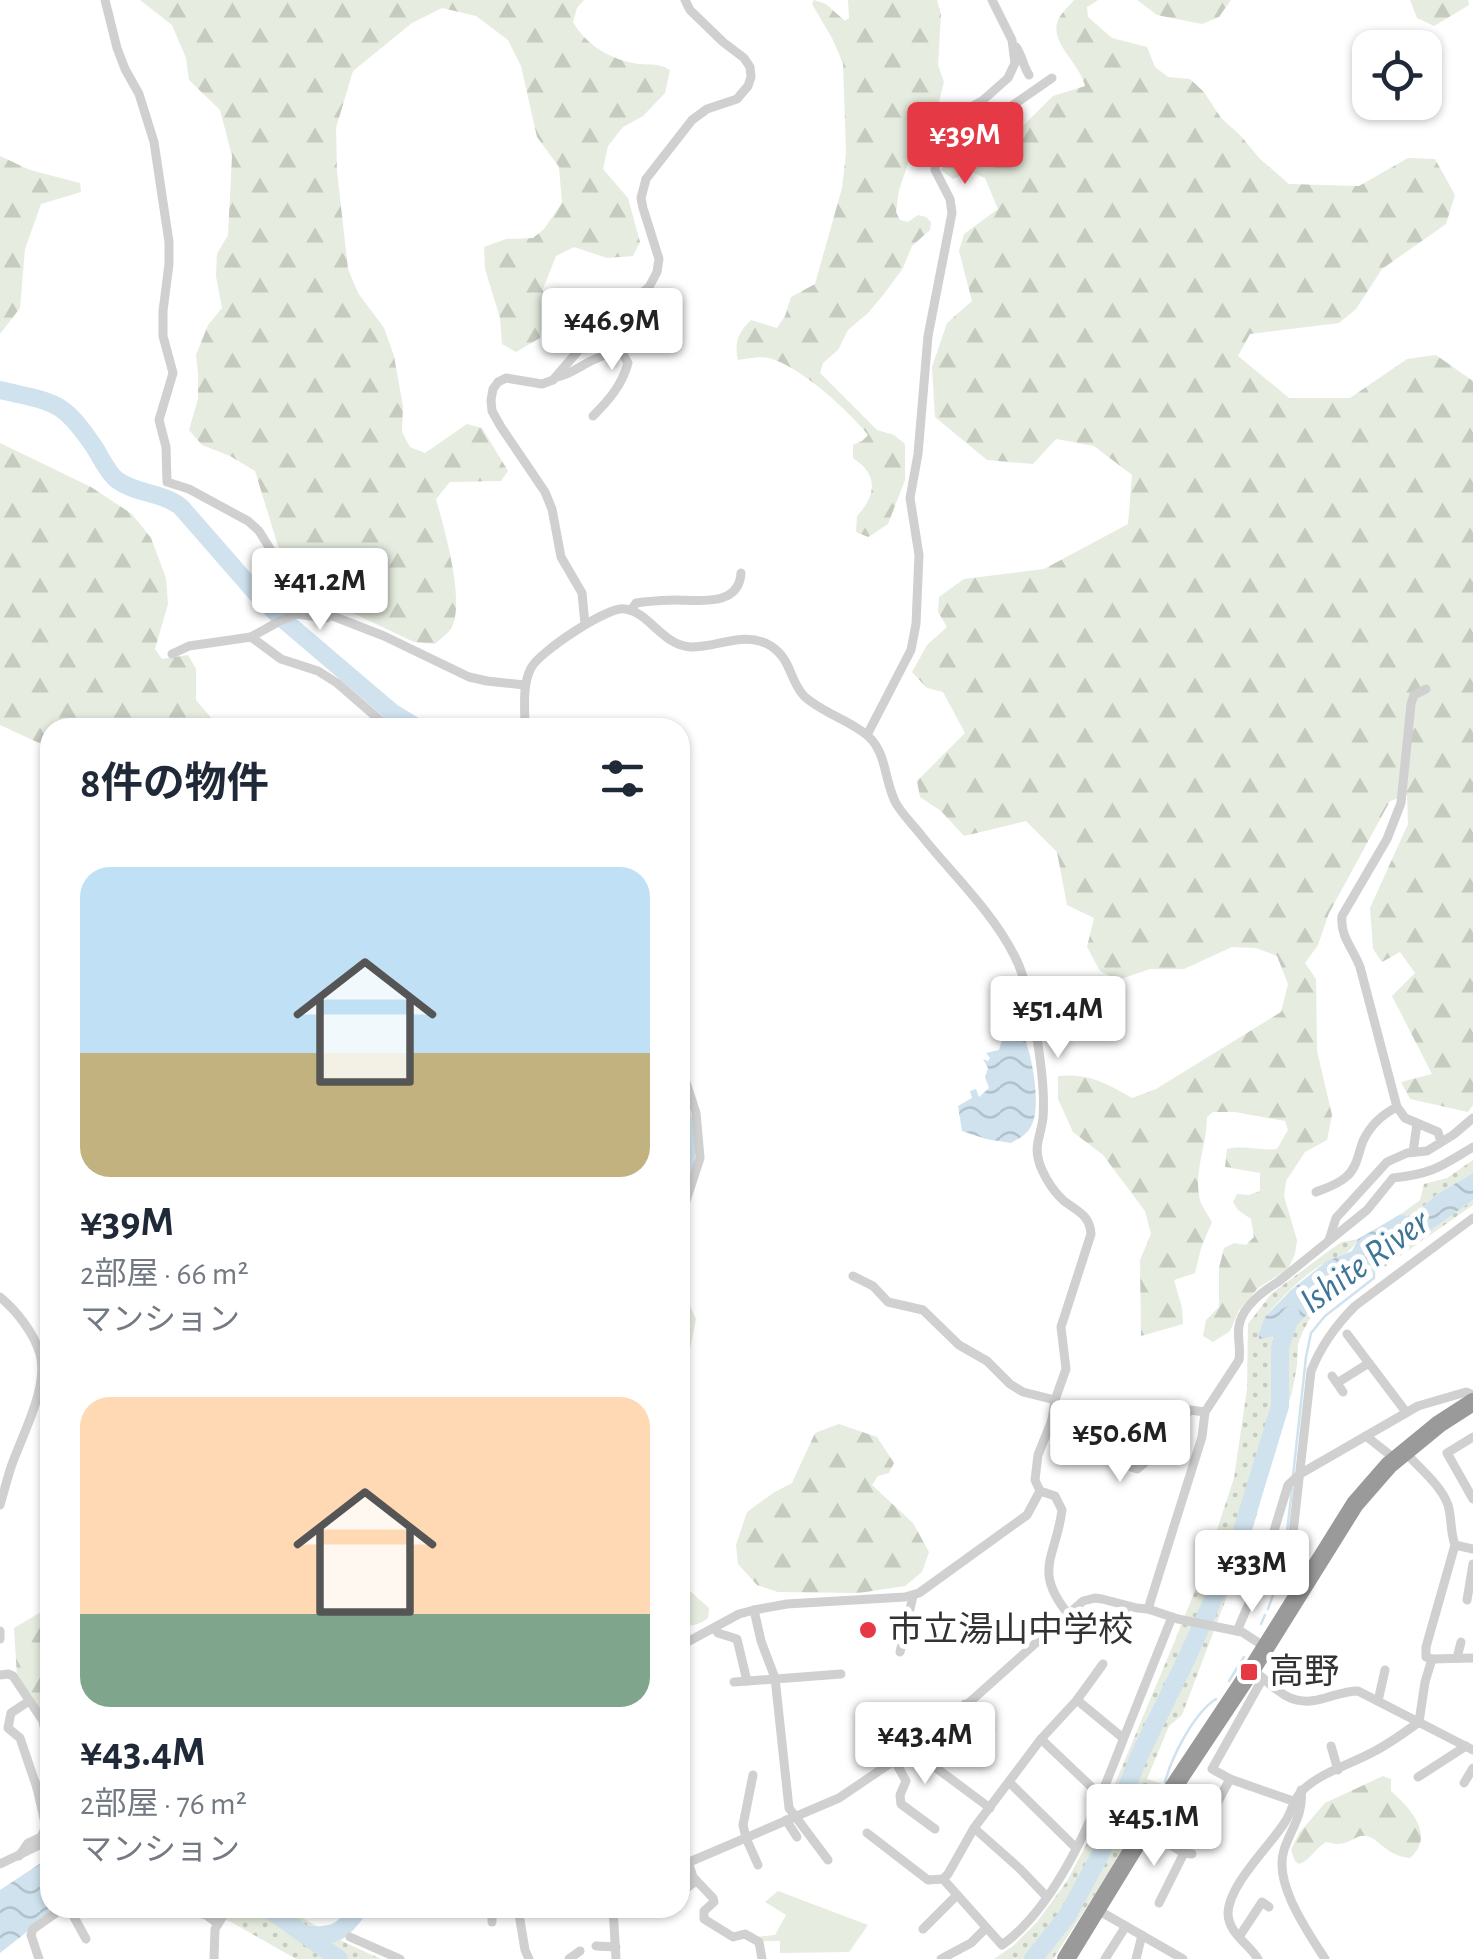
<!DOCTYPE html>
<html lang="ja">
<meta charset="utf-8">
<style>
body{margin:0;font-family:"Alegreya Sans","Noto Sans JP",sans-serif;background:#f6f6f7;color:#1f2937;height:100vh;display:flex;flex-direction:column;font-size:38px;white-space:nowrap}
*{box-sizing:border-box;margin:0}
p{font-size:32px;color:#747a83}
.icon{flex:none;width:55px;height:55px;fill:none;stroke:currentColor;stroke-width:2;stroke-linecap:round;stroke-linejoin:round}
.map{position:relative;flex:1;overflow:hidden}
.side{position:absolute;left:40px;top:718px;width:650px;height:1200px;display:flex;flex-direction:column;background:#fff;border-radius:30px;box-shadow:0 2px 8px #0004}
.side>*{flex:none}
.buttons{position:absolute;left:1352px;top:30px;display:grid;gap:20px}
.buttons a{display:grid;place-items:center;width:90px;height:90px;border-radius:20px;background:#fff;box-shadow:0 2px 8px #0004;font-size:50px}
.price{position:absolute;translate:-50% -85px;padding:0 22px;border-radius:10px;background:#fff;color:#222;font-size:32px;line-height:65px;filter:drop-shadow(0 2px 5px #0008)}
.price::after{content:'';position:absolute;left:50%;top:60px;width:30px;height:22px;margin-left:-15px;background:inherit;clip-path:polygon(0 0,100% 0,50% 100%)}
.price.on{background:#e63946;color:#fff}
ul{padding:0;list-style:none}
li{display:grid;align-content:center;gap:20px;height:530px;padding:0 40px}
li span{display:grid;place-items:center;height:310px;border-radius:30px;color:#555}
li>.icon{margin-inline-start:auto}
span .icon{width:180px;height:180px;fill:#fffc;stroke-width:1}
li b{font-size:42px}
h2{display:flex;justify-content:space-between;align-items:center;height:120px;padding:0 40px;font-size:42px}
.map>svg:first-child{display:block}
</style>
<div class="map">
<svg width="1473" height="1959" viewBox="0 0 1473 1959">
<defs>
<pattern id="grass-dots" width="8" height="8" patternUnits="userSpaceOnUse" patternTransform="scale(2.5)"><rect width="8" height="8" fill="#e6ecdf"/><path d="M2 2h.1M6 6h.1" fill="none" stroke="#c6cbc0" stroke-width="1.8" stroke-linecap="round"/></pattern>
<pattern id="forest-firs" width="22" height="20" patternUnits="userSpaceOnUse" patternTransform="scale(2.5)"><rect width="22" height="20" fill="#e6ecdf"/><path d="M5 1l3.5 6h-7zM16 11l3.5 6h-7z" fill="#c6cbc0"/></pattern>
<pattern id="water-waves" width="16" height="10" patternUnits="userSpaceOnUse" patternTransform="scale(2.5)"><rect width="16" height="10" fill="#cfe2ee"/><path d="M0 5q4-4 8 0t8 0" fill="none" stroke="#b2c2cd"/></pattern>
</defs>
<rect width="100%" height="100%" fill="#fff"/>
<!-- grass -->
<g fill="url(#grass-dots)">
<path d="M1473,1160V1173L1437,1194L1420,1209L1408,1216L1401,1214L1420,1200L1424,1184L1447,1178Z"/>
<path d="M1473,1200V1205L1383,1268L1376,1270L1401,1247L1416,1241Z"/>
<path d="M1358,1239C1348,1257 1342,1253 1326,1262C1303,1275 1282,1297 1265,1317L1290,1333C1308,1307 1334,1287 1362,1273L1368,1275L1336,1297L1309,1320L1303,1331L1298,1344L1297,1366L1292,1392L1268,1471L1254,1525L1182,1715L1169,1726L1147,1779L1165,1785L1053,1959H994L1013,1946L1037,1922L1067,1881L1100,1819L1176,1638L1206,1563L1234,1478L1247,1389L1248,1324L1271,1294L1334,1247L1342,1242Z"/>
<path d="M196,1908H262L285,1921L272,1908H285L346,1943L381,1959H296L231,1922Z"/>
</g>
<!-- forest -->
<g fill="url(#forest-firs)">
<path d="M140,0H584L577,8L573,22C587,46 611,60 639,64C651,65 658,63 670,70L665,93L643,116L623,127L608,146L603,169L628,198L640,242L633,256L607,258L574,247L556,256L543,289L545,313L540,338L516,352L502,344L500,318L485,269L484,247L506,239L533,238L544,229L562,203L559,167L537,137L521,66L508,40L476,16L442,8L412,23L353,71L336,128L337,171L348,269L358,293L384,328L394,356L403,406L402,432L410,447L425,453L467,424L482,428L508,471L501,481L450,482L436,499C444,528 465,599 452,627C449,633 440,639 435,644L414,642L340,607L308,585L278,546L255,471L230,456L202,445L189,430L198,399V373L196,355L208,325L222,308L216,276L217,254L228,235L232,156L220,110L189,80L186,58L172,25Z"/>
<path d="M814,0L826,4L845,21L849,18L848,0H937L941,14L938,65L944,82L933,125L917,137L899,190L896,212L900,220L908,222L918,215L926,217L931,222L930,230L912,246L903,268L884,294L868,313L848,330L838,350L823,363L820,373L877,430L894,435L905,444V480L888,524L868,537L856,532L857,516C877,495 878,474 853,458V445L862,441L868,435C848,410 801,367 769,358C761,356 747,359 738,360C734,342 738,333 751,320L777,328L785,316L791,297L815,284L842,188L846,153L843,63L832,38L812,4Z"/>
<path d="M1074,0H1098L1087,7L1088,17L1112,38L1147,47L1155,67L1168,77L1190,79L1204,92L1221,118L1240,135L1260,159L1289,184L1359,186L1408,158L1435,159L1455,195L1446,224L1382,269L1356,309L1339,323L1250,334L1238,356L1289,398H1350L1407,359L1436,355L1473,381V1105L1468,1112L1410,1099L1401,1082L1432,1074L1392,996L1415,973L1400,952L1382,962L1373,949L1370,908L1408,824L1407,795L1390,801L1329,913L1318,945L1305,963L1316,979L1317,1051L1332,1115L1327,1140L1305,1152L1286,1181L1284,1196L1297,1240L1295,1254L1288,1269L1258,1288L1239,1310L1230,1331L1213,1342L1203,1336L1206,1320L1219,1307V1268L1224,1248L1234,1243L1246,1245L1254,1237L1251,1219L1238,1210L1233,1202L1237,1194L1249,1195L1260,1191V1173L1225,1167L1227,1149C1245,1145 1259,1151 1277,1149L1288,1130L1285,1121L1235,1112H1213L1207,1117C1207,1145 1193,1172 1200,1200C1202,1207 1208,1215 1212,1222L1201,1248L1195,1273L1174,1280L1182,1308L1183,1324L1141,1336L1140,1260L1151,1234L1145,1211L1103,1155L1073,1132L1058,1099V1076C1089,1073 1106,1083 1132,1098L1156,1089L1281,1012L1288,984L1277,956L1256,948L1232,947L1184,969H1150L1118,980L1100,971L1087,947L1094,918L1067,905L1057,852L1026,821L964,836L941,811L920,797L917,781L965,733L943,692L927,688L912,672L927,645L947,627L938,612L939,597L964,579L1044,569L1128,524L1132,475L1094,446L1056,439L1033,464L987,460L935,417L932,367L947,323L972,301L959,251L964,234L998,209L985,178L970,171L953,179L941,170L952,155L969,153L992,157L1053,96L1085,86C1080,63 1049,43 1058,20C1061,13 1069,6 1074,0Z"/>
<path d="M1137,0H1231L1219,17L1202,24L1157,15Z"/>
<path d="M1410,0H1468L1469,5L1434,26L1417,18Z"/>
<path d="M0,156L30,170L80,183L81,192L41,204L25,249L20,308L0,334Z"/>
<path d="M0,443L91,487L132,514L151,538L166,578L168,604L155,649L162,659L188,655L196,669V700L219,727L50,728V752L39,743L0,725Z"/>
<path d="M680,1284L696,1319L688,1359L680,1367Z"/>
<path d="M839,1424L877,1437L894,1463L889,1473L878,1476L872,1485L913,1523L929,1552L922,1572L905,1586L859,1593L778,1592L757,1585L738,1564L736,1545L747,1512L773,1493L792,1483L815,1433Z"/>
<path d="M680,1582L709,1608L708,1618C699,1625 691,1627 680,1624Z"/>
<path d="M50,1604V1718L43,1717L17,1676L14,1628L48,1608Z"/>
<path d="M1383,1776L1391,1779V1791C1410,1808 1436,1835 1410,1858C1386,1856 1379,1838 1366,1836C1353,1834 1350,1849 1326,1842C1315,1848 1311,1860 1299,1864L1295,1861L1291,1850L1299,1833L1325,1803Z"/>
</g>
<!-- green -->
<path fill="#e6ecdf" d="M778,1891L868,1925L849,1952L780,1953V1941H761L756,1937L775,1935L786,1915L765,1902Z"/>
<!-- water -->
<g fill="url(#water-waves)">
<path d="M992,1010L1000,1011C1009,1020 1021,1031 1026,1042C1033,1062 1042,1110 1030,1128C1026,1135 1018,1139 1011,1143L986,1139L962,1131L958,1106L972,1098L970,1091L976,1089L979,1097L989,1088L985,1077L988,1068L983,1059L988,1061L990,1058L986,1053L999,1050L1003,1036L1000,1022L991,1016Z"/>
<path d="M1473,1173V1200L1416,1241L1401,1247L1368,1275L1362,1273L1339,1284L1309,1312L1290,1333L1259,1339V1333L1265,1317L1291,1290L1327,1261L1352,1251L1358,1239L1401,1214L1408,1216L1420,1209L1437,1194Z"/>
<path d="M50,1857V1908H57L0,1953V1890Z"/>
</g>
<g fill="none" stroke-linecap="round" stroke-linejoin="round">
<!-- stream -->
<g stroke="#cfe2ee" stroke-width="2.5">
<path d="M1293,1476L1306,1357L1311,1333L1325,1316L1374,1278V1271"/>
<path d="M1268,1609L1283,1567L1292,1488"/>
<path d="M1261,1624L1265,1615"/>
<path d="M1229,1681L1244,1657"/>
<path d="M1165,1782C1172,1756 1194,1713 1216,1699"/>
</g>
<!-- river -->
<g stroke="#cfe2ee" stroke-width="18">
<path d="M0,390C55,403 62,399 95,448C101,458 108,473 117,480C136,494 162,492 181,507L256,593L278,615L393,713L418,728"/>
<path d="M680,1108C688,1135 689,1157 680,1183"/>
<path d="M267,1908L339,1959"/>
<path d="M305,1935C334,1937 343,1933 359,1908"/>
<path d="M1033,1959L1067,1916L1099,1857L1140,1754L1186,1660L1238,1544L1280,1406V1347L1291,1315"/>
</g>
<!-- street -->
<g stroke="#d0d0d0" stroke-width="9">
<path d="M105,0L117,48L125,69L139,94L154,142L169,242V264L163,311V336L173,373L159,420L166,447L167,482L189,489L248,521L259,531L298,594L317,610L384,636L469,677L487,681L525,685"/>
<path d="M1016,47C1022,55 1023,66 1029,75"/>
<path d="M1005,123L1013,105L1052,78"/>
<path d="M557,377C571,374 580,366 593,360C615,350 638,343 662,336"/>
<path d="M593,416C609,400 622,385 628,363L623,354L615,351"/>
<path d="M284,603L296,614"/>
<path d="M631,610L636,603L643,602C654,601 665,600 675,600C699,600 739,607 741,573"/>
<path d="M585,624L582,593L561,557L552,509L545,492L501,427L492,411L491,400L493,389L498,382L506,378L542,384L553,380L596,330L649,287L657,272L659,259L643,208L641,198L646,179L692,120L707,109L737,99L748,86L751,77L750,67L744,58L723,42L690,10L685,0"/>
<path d="M251,637L278,622L296,614L327,618"/>
<path d="M172,654L189,646L251,637L281,659L318,671L337,683L389,728"/>
<path d="M1426,689L1414,695L1411,704L1401,803L1387,839L1342,916C1340,937 1353,948 1360,967L1397,1107L1405,1118L1438,1132L1441,1142"/>
<path d="M525,728C525,708 522,685 531,668C539,652 608,606 625,609C649,612 662,645 690,647C717,648 745,630 771,646C792,660 789,680 804,696C822,713 850,720 868,736C888,754 884,784 897,805C904,816 913,825 921,835C952,874 991,910 1014,955C1032,988 1046,1080 1043,1118C1040,1140 1032,1147 1042,1170C1047,1181 1055,1193 1064,1201C1077,1211 1090,1215 1091,1234L1061,1327L1066,1369L1055,1400L1052,1420L1038,1455L1035,1480L1040,1491L1027,1515L919,1593L905,1597L787,1604L754,1610L739,1614L680,1646"/>
<path d="M867,735L911,650L916,624L919,555L910,498L918,454L928,336L952,213L950,199L935,170L936,156L971,107L982,101L1008,78L1015,63L1012,40L992,0"/>
<path d="M680,1064L696,1113L700,1158L680,1219"/>
<path d="M1413,1152L1417,1124"/>
<path d="M1316,1192C1326,1188 1337,1185 1346,1177C1357,1168 1358,1154 1363,1141C1370,1126 1383,1114 1397,1107"/>
<path d="M1329,1240L1336,1218L1387,1162L1407,1153L1427,1151L1453,1135L1473,1118"/>
<path d="M853,1276L873,1286L888,1302L923,1310L959,1345L987,1361L1010,1384L1023,1392L1055,1400"/>
<path d="M0,1297C16,1310 34,1333 40,1354C49,1387 22,1435 11,1467C7,1479 4,1492 0,1505"/>
<path d="M1347,1334L1406,1412"/>
<path d="M1332,1376L1343,1392"/>
<path d="M1337,1383L1369,1363"/>
<path d="M1052,1420L1082,1434L1104,1421C1131,1432 1105,1461 1137,1469L1174,1438L1186,1414L1190,1410L1205,1412"/>
<path d="M1366,1436L1395,1459"/>
<path d="M1473,1437L1447,1453L1473,1499"/>
<path d="M1040,1491L1055,1496L1062,1510C1056,1558 1032,1570 1069,1615"/>
<path d="M1455,1545L1473,1549"/>
<path d="M1311,1573L1290,1560L1311,1371C1321,1346 1336,1325 1355,1306L1473,1218"/>
<path d="M1467,1600L1473,1564"/>
<path d="M1148,1609L1202,1437L1205,1412L1239,1360C1241,1348 1237,1337 1239,1326C1242,1307 1263,1291 1278,1282L1367,1210L1393,1178C1432,1174 1440,1167 1473,1147"/>
<path d="M754,1610L761,1641L775,1678L789,1808L828,1860"/>
<path d="M714,1628L718,1633L737,1639L747,1681"/>
<path d="M0,1631V1639"/>
<path d="M1237,1631L1259,1580L1288,1485L1300,1474L1418,1406L1466,1392L1473,1395"/>
<path d="M1114,1633L1127,1606"/>
<path d="M900,1652L913,1596"/>
<path d="M1457,1658L1461,1642"/>
<path d="M1432,1659L1473,1658"/>
<path d="M1252,1669C1278,1690 1290,1709 1325,1698C1336,1695 1346,1691 1358,1691L1473,1750"/>
<path d="M0,1675L8,1674L13,1676L43,1721L50,1758"/>
<path d="M1263,1678L1212,1769L1230,1779L1293,1801"/>
<path d="M734,1682L841,1674"/>
<path d="M1077,1700L1123,1738"/>
<path d="M29,1701L11,1713L8,1728L20,1738L37,1788"/>
<path d="M1378,1701L1385,1670"/>
<path d="M965,1704L991,1729"/>
<path d="M1041,1739L1102,1797"/>
<path d="M1331,1746L1338,1770"/>
<path d="M912,1750L990,1808"/>
<path d="M895,1761L906,1781L900,1795L901,1804L935,1829"/>
<path d="M753,1775L743,1825L746,1838L758,1865"/>
<path d="M1418,1777L1466,1746"/>
<path d="M1010,1783L1076,1848"/>
<path d="M1464,1783L1473,1768"/>
<path d="M1301,1790C1304,1815 1291,1828 1284,1850C1273,1883 1308,1932 1325,1959"/>
<path d="M1209,1818L1230,1779"/>
<path d="M786,1820L797,1837"/>
<path d="M974,1828L1019,1868L1047,1897"/>
<path d="M1145,1830L1184,1853L1192,1854"/>
<path d="M867,1833L928,1880L943,1879L948,1874L974,1828L1041,1739L1077,1700L1103,1664"/>
<path d="M19,1856L28,1843L41,1837L46,1827L37,1788L50,1779"/>
<path d="M688,1862L693,1877L713,1898L714,1902L704,1911V1919L733,1937L745,1934L759,1942L762,1959"/>
<path d="M0,1864L50,1840"/>
<path d="M680,1866L839,1798L935,1733L1083,1601L1095,1598L1102,1599L1137,1608L1148,1609L1178,1619L1242,1632L1265,1647"/>
<path d="M943,1879L1002,1945C1060,1904 1098,1805 1123,1740C1139,1699 1156,1658 1172,1617"/>
<path d="M680,1893L696,1881"/>
<path d="M1159,1903L1184,1853"/>
<path d="M69,1908L86,1939"/>
<path d="M182,1908L206,1915L218,1924"/>
<path d="M518,1908L525,1950L529,1959"/>
<path d="M613,1908L616,1959"/>
<path d="M1096,1909L1183,1959"/>
<path d="M492,1922V1908"/>
<path d="M923,1929L957,1895"/>
<path d="M350,1937L400,1959"/>
<path d="M1239,1937L1262,1902L1269,1907"/>
<path d="M596,1946L616,1947"/>
<path d="M39,1959L31,1935L33,1929L63,1908"/>
<path d="M214,1959L215,1929L228,1908"/>
<path d="M569,1959L580,1951"/>
<path d="M941,1959L971,1943L986,1928"/>
<path d="M1105,1959L1126,1926"/>
<path d="M1136,1959L1142,1935"/>
<path d="M1258,1959C1249,1944 1229,1934 1228,1914C1228,1885 1270,1846 1285,1822C1293,1810 1293,1798 1304,1789C1322,1772 1351,1764 1373,1752C1389,1744 1404,1733 1419,1722L1425,1682L1432,1659L1426,1657V1647L1455,1545C1450,1532 1452,1518 1448,1505C1441,1485 1419,1468 1406,1453"/>
</g>
<!-- highway -->
<path stroke="#9a9a9a" stroke-width="18" d="M1066,1959L1145,1830L1252,1669L1355,1504L1389,1465L1439,1424L1473,1402"/>
</g>
<!-- markers -->
<g fill="#e63946" stroke="#fff" stroke-width="4">
<circle cx="868" cy="1630" r="10"/>
<rect x="1239" y="1662" width="20" height="20" rx="5"/>
</g>
<g text-anchor="middle" dominant-baseline="central" stroke-width="10" stroke-linejoin="round" paint-order="stroke">
<!-- poi labels -->
<g font-size="35" fill="#333" stroke="#fff" text-anchor="start">
<text x="888" y="1630">市立湯山中学校</text>
<text x="1269" y="1672">高野</text>
</g>
<!-- water labels -->
<g font-size="38" font-style="italic" fill="#3f7597" stroke="#fff">
<text transform="translate(1365 1262) rotate(-36)">Ishite River</text>
</g>
</g>
</svg>
<div class="buttons">
<a><svg class="icon" aria-label="locate" viewBox="0 0 24 24"><circle cx="12" cy="12" r="6"/><path d="M12 2v4M12 18v4M2 12h4M18 12h4"/></svg></a>
</div>
<b class="price on" style="left:965px;top:187px">¥39M</b>
<b class="price" style="left:612px;top:373px">¥46.9M</b>
<b class="price" style="left:320px;top:633px">¥41.2M</b>
<b class="price" style="left:1058px;top:1061px">¥51.4M</b>
<b class="price" style="left:1120px;top:1485px">¥50.6M</b>
<b class="price" style="left:1252px;top:1615px">¥33M</b>
<b class="price" style="left:925px;top:1787px">¥43.4M</b>
<b class="price" style="left:1154px;top:1869px">¥45.1M</b>
<section class="side">
<h2>8件の物件<svg class="icon" aria-label="filters" viewBox="0 0 24 24"><path d="M4 7h16M4 17h16"/><circle cx="9" cy="7" r="2"/><circle cx="15" cy="17" r="2"/></svg></h2>
<ul>
<li><span style="background:linear-gradient(#bfe0f5 60%,#c2b280 0)"><svg class="icon" aria-label="home" viewBox="0 0 24 24"><path d="M3 11l9-7 9 7M6 9v11h12V9"/></svg></span><div><b>¥39M</b><p>2部屋 · 66 m²</p><p>マンション</p></div></li>
<li><span style="background:linear-gradient(#ffd9b3 70%,#7fa58c 0)"><svg class="icon" aria-label="home" viewBox="0 0 24 24"><path d="M3 11l9-7 9 7M6 9v11h12V9"/></svg></span><div><b>¥43.4M</b><p>2部屋 · 76 m²</p><p>マンション</p></div></li>
</ul>
</section>
</div>
